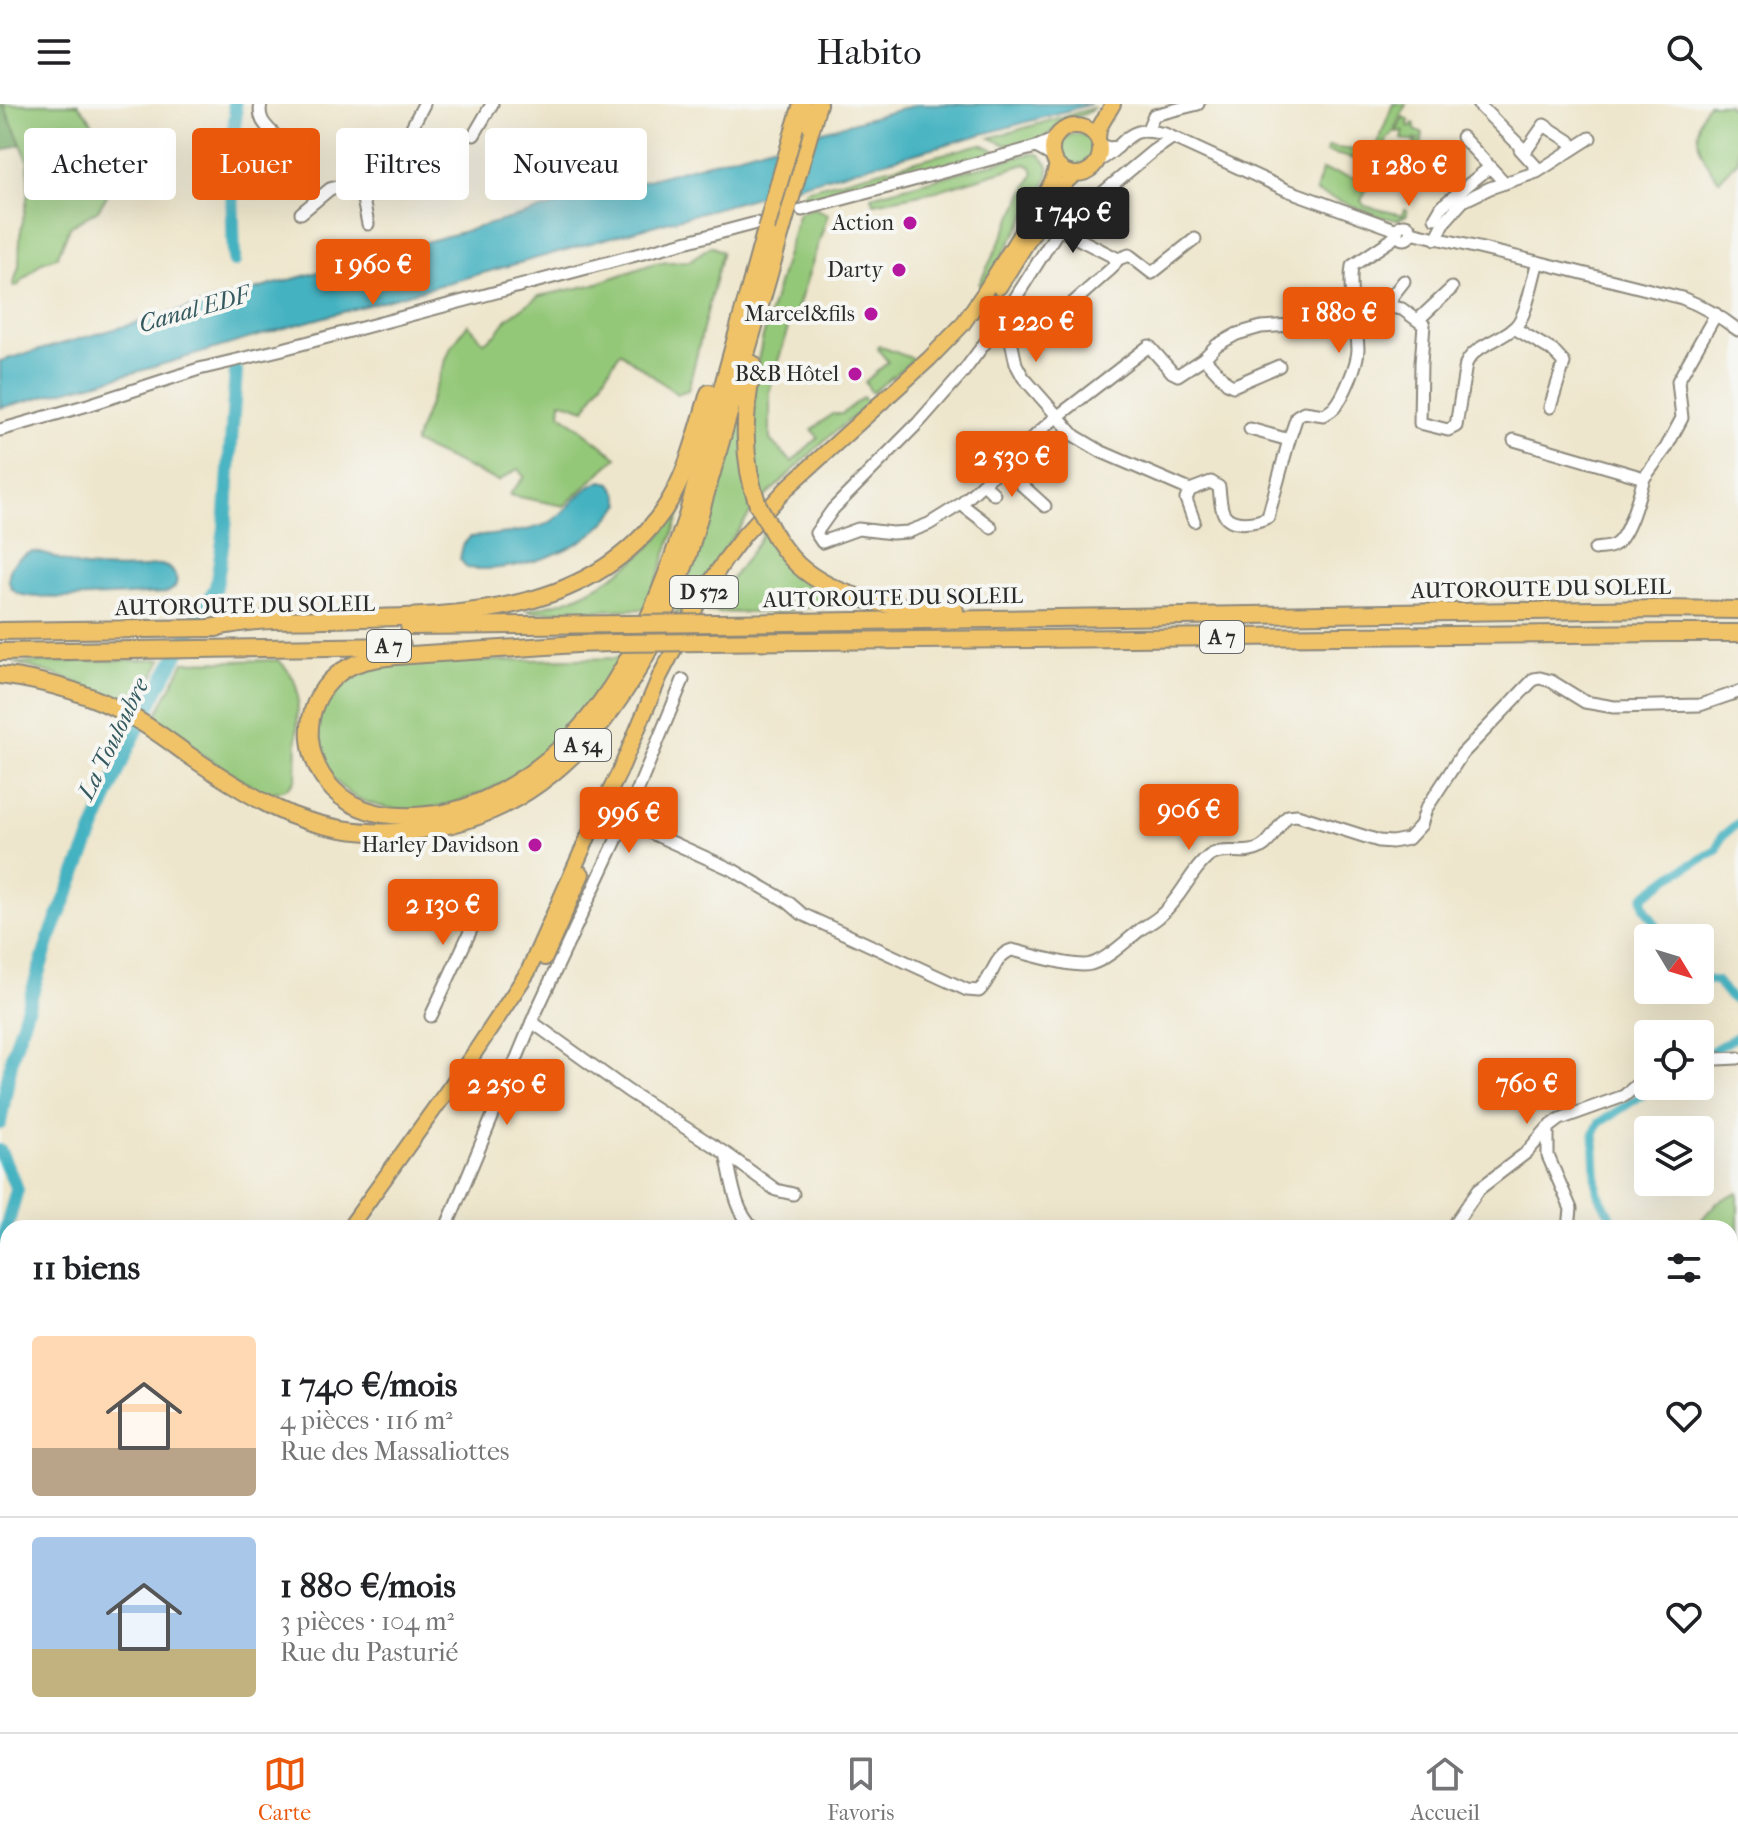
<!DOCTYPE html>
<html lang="fr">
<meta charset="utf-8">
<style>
body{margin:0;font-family:"IM FELL French Canon",serif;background:#f2f2f2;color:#202124;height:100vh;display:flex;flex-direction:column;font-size:30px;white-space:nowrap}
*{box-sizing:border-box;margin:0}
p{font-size:26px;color:#757577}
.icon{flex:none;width:44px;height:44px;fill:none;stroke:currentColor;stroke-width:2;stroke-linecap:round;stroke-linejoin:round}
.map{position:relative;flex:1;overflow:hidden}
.sheet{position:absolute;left:0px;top:1116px;width:1738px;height:512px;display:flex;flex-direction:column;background:#fff;border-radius:24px 24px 0 0;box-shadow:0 8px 32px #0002}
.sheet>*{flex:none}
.guide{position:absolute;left:24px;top:24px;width:800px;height:72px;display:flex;gap:16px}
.needle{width:52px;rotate:128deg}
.buttons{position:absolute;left:1634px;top:820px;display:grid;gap:16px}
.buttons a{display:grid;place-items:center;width:80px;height:80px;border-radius:8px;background:#fff;box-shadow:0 8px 32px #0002;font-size:40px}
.price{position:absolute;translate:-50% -68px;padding:0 18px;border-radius:8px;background:#ea580c;color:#fff;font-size:26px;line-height:52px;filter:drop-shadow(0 2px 4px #0008)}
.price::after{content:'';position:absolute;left:50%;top:48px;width:24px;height:18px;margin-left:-12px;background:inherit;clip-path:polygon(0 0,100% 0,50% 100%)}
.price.current{background:#222;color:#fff}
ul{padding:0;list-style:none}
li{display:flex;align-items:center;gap:24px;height:200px;padding:0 32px}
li+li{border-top:2px solid #e0e0e0}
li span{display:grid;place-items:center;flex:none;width:224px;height:160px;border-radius:8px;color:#555}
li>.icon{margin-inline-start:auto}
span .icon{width:96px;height:96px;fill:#fffc;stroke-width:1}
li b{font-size:34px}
h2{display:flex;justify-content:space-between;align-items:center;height:96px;padding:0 32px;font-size:34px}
.chip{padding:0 28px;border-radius:8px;background:#fff;box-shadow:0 8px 32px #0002;font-size:28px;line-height:72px}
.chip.current{background:#ea580c;color:#fff}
header{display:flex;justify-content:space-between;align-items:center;height:104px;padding:0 32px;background:#fff;font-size:36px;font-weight:600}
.menu{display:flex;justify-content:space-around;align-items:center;height:112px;border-top:2px solid #e0e0e0;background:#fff;font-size:22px;color:#757577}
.menu a{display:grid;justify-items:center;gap:4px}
.menu .current{color:#ea580c}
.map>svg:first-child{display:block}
</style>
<header><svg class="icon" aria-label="menu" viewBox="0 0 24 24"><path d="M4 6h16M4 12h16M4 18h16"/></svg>Habito<svg class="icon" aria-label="search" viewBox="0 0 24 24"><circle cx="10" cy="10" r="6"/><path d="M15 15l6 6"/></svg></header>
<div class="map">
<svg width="1738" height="1628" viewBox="0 0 1738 1628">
<rect width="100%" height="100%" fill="#f6f6f2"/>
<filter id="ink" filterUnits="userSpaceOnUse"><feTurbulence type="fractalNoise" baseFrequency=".0125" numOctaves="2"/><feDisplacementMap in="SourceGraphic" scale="16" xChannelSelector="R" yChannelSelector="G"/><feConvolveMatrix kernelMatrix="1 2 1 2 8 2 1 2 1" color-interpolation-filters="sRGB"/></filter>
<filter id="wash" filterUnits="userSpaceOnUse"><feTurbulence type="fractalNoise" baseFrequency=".006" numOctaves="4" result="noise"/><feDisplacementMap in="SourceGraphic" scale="32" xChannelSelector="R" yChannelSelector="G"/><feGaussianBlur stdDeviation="1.8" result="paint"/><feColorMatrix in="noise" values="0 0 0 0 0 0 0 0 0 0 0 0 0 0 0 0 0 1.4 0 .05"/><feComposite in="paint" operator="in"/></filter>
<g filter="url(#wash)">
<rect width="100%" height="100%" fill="#eee6cc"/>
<!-- green -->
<g fill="#94c879" stroke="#607a52" stroke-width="2">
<path d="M3,0H78L88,12L123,67L98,106L70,123L57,153L42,158L17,182H13L19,162L20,132L28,90V56Z"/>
<path d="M1393,0H1406L1393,29L1387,35L1380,61L1326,48L1328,43L1374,48Z"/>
<path d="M1708,0H1727L1738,11V56L1719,76C1700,53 1688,28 1708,0Z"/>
<path d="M1093,4C1085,13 1075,12 1064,17C1056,20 1054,26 1049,30C1042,36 1020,40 1011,43L990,34Z"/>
<path d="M1403,13L1409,16L1408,22L1411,23L1413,19L1415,20V26L1423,30L1417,71L1411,75L1412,69L1400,66L1402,62L1407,63V65L1413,64L1416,43L1414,42L1418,35H1414V38L1402,35L1404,27L1396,28Z"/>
<circle cx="1077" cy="47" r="17"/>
<path d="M981,40L996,47V49L801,102L805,86Z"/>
<path d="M1029,50H1039C1049,59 1051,66 1046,79L983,183L979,180L1034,69L1032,63L1026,60L936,87L874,99L871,92Z"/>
<path d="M1322,66L1360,75L1358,81L1362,85L1365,78L1369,79L1361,97L1365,102L1402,111L1404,105L1407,106V111L1397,116L1379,112L1316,88Z"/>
<path d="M814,104L828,110L796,209L792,210L770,285V336L792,358L818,333L812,326L832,310H842L863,293L868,301L826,335L760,398L750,360L755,270L763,233L799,108Z"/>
<path d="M711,142L722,148L688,286L677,290L620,248L585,305L561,297L560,309L617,353L564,402L509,391L524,373L518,365L498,377L414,339L451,243L468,220L484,238L497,229L507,215L539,192L592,181L655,159L689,157Z"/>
<path d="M879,242L914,255L872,289L865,278L888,258L877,244Z"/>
<path d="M741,294L752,407L716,457L684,509H675L706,419Z"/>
<path d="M688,386L647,505L531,508L527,506C539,503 552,501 564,497C595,487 636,459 658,434C670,420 678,402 688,386Z"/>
<path d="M763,428L776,447L883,506H873L853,501L816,502L777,509L707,508L759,437Z"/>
<path d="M623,554C604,583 585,613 560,637C512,682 432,723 366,698C317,680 299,615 338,579C351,567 367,564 382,559Z"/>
<path d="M162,555L135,607C93,584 61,570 14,559Z"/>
<path d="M278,556C290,567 296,576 298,591L296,674C287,688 279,688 263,689L152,619L184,558Z"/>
<path d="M1738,1088V1628H1379L1388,1620H1730V1124H1694L1717,1098Z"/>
</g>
<!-- forest -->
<path fill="#77ac69" stroke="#516c4a" stroke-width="2" d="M0,0H3L21,40L0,48Z"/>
<!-- water -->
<g fill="#44b2c1" stroke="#386e76" stroke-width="2">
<path d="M919,0H1091L285,224L140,267L0,304V257Z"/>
<path d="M602,377L611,379L618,390L621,400C614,408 607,417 599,424C566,452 510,469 467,464L460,455L463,441L470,433C491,431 535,428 552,417C570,405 580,384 602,377Z"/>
<path d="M32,448C50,448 67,461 85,463C104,465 123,465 142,464C147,463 155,460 160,461C176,463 185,483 165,489C138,490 36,499 17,489C7,483 7,471 12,462C17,454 23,451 32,448Z"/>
</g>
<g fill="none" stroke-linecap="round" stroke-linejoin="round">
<!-- canal -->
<g stroke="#44b2c1" stroke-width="9">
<path d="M1660,834C1659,817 1641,808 1643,793L1671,772L1717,746L1722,732L1738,719"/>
<path d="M1700,875L1717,877L1730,893L1738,898"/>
<path d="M1712,947L1738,932"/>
<path d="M1616,1124L1597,1087L1594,1030L1599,1019L1656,982"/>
</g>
<!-- river -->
<g stroke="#44b2c1" stroke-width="14">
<path d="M234,0L236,10L231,44L234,157"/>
<path d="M0,1019L12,953L49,835L125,650L159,582L216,483L225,424L236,267"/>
<path d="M0,1047L17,1085L0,1148"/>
</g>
</g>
</g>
<g filter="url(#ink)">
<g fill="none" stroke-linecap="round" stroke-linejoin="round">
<defs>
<g id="minor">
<path d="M261,0C257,16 267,23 277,33"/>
<path d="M1478,0L1524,46L1527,45L1544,21L1569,37L1574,44"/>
<path d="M1147,27L1154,11L1198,0"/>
<path d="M474,31L492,0"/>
<path d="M1462,33L1505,79"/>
<path d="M1172,34L1153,47L1059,125L999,220L964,267L919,318L833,405L816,429L822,438L858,425L892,429L908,428L929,420L961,400L1048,320L1149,242L1172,268L1178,271L1204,254L1217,241L1237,230L1261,223L1321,219L1353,210"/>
<path d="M1100,41L1109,44L1118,43"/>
<path d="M1036,43L1052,52"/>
<path d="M1520,45L1539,66"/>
<path d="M1099,56C1116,50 1123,32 1138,28C1146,25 1157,29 1165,30L1287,86L1397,126"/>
<path d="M802,106L1036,43L1055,35"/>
<path d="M301,109L330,85L359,76"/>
<path d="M1435,114L1442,102L1490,63"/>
<path d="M368,120L359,76L389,67L424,0"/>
<circle cx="1404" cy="128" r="7"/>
<path d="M1411,128L1554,162L1682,194C1703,202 1721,213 1738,226"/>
<path d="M1436,135L1445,117L1463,97L1490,84L1537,68L1590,34"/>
<path d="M1118,155L1129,151L1152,169L1195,135"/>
<path d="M1351,200L1364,204L1390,203L1402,205L1424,221L1421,259L1420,319L1448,326L1456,322L1466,260C1474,241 1500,237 1515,223C1527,212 1532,175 1538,158"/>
<path d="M1390,203L1393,191L1404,177"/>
<path d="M1418,216L1452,184"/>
<path d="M999,220L1011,237L1016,260L1023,273L1075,332L1102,348L1190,386"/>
<path d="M1047,222L1112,164L1118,155L1059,125"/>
<path d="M1514,224L1553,247L1564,259L1550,303"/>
<path d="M1204,254L1227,279L1233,282L1279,262"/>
<path d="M1250,325L1289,336"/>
<path d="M0,326L88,301L199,265L279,246L756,119"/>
<path d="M1514,336L1644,374L1666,344L1682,314L1678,277L1716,210"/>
<path d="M1002,363L1045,402"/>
<path d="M984,380L994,390"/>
<path d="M961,400L991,423"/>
<path d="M1194,417L1186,395L1190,386L1211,378L1219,383C1220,390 1220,403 1224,410C1232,423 1257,419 1268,413L1289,336L1297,312L1304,308L1324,311C1327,309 1331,307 1334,304C1344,293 1358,259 1358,245C1357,217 1348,190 1352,162L1391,136L1397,130"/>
<path d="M1595,445C1601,444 1610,444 1614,441C1629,433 1639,390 1644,374"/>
<path d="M625,717L733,766L788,798L802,810L967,886L979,887C993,874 994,851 1012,846C1029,850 1076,865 1091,860C1108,855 1127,836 1141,825C1148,820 1155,817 1161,811C1167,806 1172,799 1177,793C1187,780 1195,764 1207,754C1221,741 1244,753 1260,744C1272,738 1278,721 1288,712L1297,711L1379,737L1392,738L1408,735L1421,721L1426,705L1462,650L1534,575L1540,574L1551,577L1585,598L1614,603L1700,601L1738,588"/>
<path d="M431,912L488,789"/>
<path d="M532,918L628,987L731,1053L776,1086L793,1090"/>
<path d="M1700,951L1717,955L1738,954"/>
<path d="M1548,1024V1052L1571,1105L1569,1124"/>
<path d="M726,1050C732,1075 734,1106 753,1124"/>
<path d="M446,1124L536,908L625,717L683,576"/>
<path d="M1452,1124L1479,1085L1526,1049L1548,1024L1560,1015L1624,992L1648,971"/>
<path d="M295,1620L296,1628"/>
<path d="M398,1620L399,1628"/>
<path d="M408,1620V1628"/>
<path d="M569,1620L583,1628"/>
<path d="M29,1628L35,1620"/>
<path d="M815,1628L820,1620"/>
<path d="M1057,1628L1063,1620"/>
</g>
<g id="major">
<circle cx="1076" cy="46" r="24"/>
<path d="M1098,35L1099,24L1113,0"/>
<path d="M999,183L1055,94L1067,77L1074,71"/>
<path d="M545,854L582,770"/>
<path d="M349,1124L473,951L528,868L596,715L619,669L660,572L704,488L725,456L744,431L787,384L929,255L962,221L984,189L1044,92L1053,75L1057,61"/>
<path d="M0,1469L8,1463"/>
<path d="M236,1620L237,1628"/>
</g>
<g id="highway">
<path d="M795,23L802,0"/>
<path d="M753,260C744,308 741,354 758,401"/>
<path d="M776,434C784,446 793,458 805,467C847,499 904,505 955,506"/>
<path d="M716,519L1659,505L1738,506"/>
<path d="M409,522L627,520"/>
<path d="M209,524C225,522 241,518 257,517C279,515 302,516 324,515C444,512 586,517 663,407C687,373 697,328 709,289"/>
<path d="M0,527L217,524"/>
<path d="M706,538L1668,529H1738"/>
<path d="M570,540L615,539"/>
<path d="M577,540L396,552C376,554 354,557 338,570C295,604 303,670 349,698C376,714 409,714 438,710C464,706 489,695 512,681C610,623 653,515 687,412L766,125"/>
<path d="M0,548L402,542"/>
<path d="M0,571C47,577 91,589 132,613C151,623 169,637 187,650C216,670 244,688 275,704C315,724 366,732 411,727C517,717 590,650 641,560C660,527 673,490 687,455L818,0"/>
</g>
</defs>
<!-- minor casing -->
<use href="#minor" stroke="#8c887c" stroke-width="15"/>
<!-- major casing -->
<use href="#major" stroke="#8c887c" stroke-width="18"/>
<!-- highway casing -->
<use href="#highway" stroke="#8c887c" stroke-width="20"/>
<!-- minor -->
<use href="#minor" stroke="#fff" stroke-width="11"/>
<!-- major -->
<use href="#major" stroke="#f1c369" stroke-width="14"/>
<!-- highway -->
<use href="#highway" stroke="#f1c369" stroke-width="16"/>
<defs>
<g id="highway-bridge">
<path d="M766,125L795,23"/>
<path d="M758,401L776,434"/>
<path d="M627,520L716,519"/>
<path d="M615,539L706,538"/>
</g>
</defs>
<!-- highway-bridge casing -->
<use href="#highway-bridge" stroke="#8c887c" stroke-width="20" stroke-linecap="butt"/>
<!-- highway-bridge -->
<use href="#highway-bridge" stroke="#f1c369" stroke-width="16"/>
</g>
</g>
<!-- markers -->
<g fill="#b5179e" stroke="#f6f6f2" stroke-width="3">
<circle cx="910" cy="119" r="8"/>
<circle cx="899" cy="166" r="8"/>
<circle cx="871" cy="210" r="8"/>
<circle cx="855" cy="270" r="8"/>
<circle cx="535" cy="741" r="8"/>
</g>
<g text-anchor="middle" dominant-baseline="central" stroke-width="8" stroke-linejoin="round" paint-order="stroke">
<!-- shield labels -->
<g fill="#f6f6f2" stroke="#686867" stroke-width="2">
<rect x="670" y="472" width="68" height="32" rx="6"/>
<rect x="1200" y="517" width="44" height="32" rx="6"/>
<rect x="367" y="526" width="44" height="32" rx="6"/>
<rect x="555" y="625" width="56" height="32" rx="6"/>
</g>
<g font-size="20" font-weight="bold" fill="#2b2b2b">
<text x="704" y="488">D 572</text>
<text x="1222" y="533">A 7</text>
<text x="389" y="542">A 7</text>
<text x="583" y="641">A 54</text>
</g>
<!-- poi labels -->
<g font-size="22" fill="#2b2b2b" stroke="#f6f6f2" text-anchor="end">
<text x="894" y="119">Action</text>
<text x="883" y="166">Darty</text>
<text x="855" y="210">Marcel&amp;fils</text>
<text x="839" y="270">B&amp;B Hôtel</text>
<text x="519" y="741">Harley Davidson</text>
</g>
<!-- street labels -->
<g font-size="22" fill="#2b2b2b" stroke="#f6f6f2">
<text transform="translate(1541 485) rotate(-1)">AUTOROUTE DU SOLEIL</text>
<text transform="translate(893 494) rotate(-1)">AUTOROUTE DU SOLEIL</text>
<text transform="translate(245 502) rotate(-1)">AUTOROUTE DU SOLEIL</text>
</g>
<!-- water labels -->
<g font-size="24" font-style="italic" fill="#345a60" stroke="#f6f6f2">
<text transform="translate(194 205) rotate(-16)">Canal EDF</text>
<text transform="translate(113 635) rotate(-64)">La Touloubre</text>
</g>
</g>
</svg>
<div class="buttons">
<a><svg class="needle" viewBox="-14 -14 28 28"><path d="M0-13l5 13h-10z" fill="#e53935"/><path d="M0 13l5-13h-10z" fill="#757577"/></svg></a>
<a><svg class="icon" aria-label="locate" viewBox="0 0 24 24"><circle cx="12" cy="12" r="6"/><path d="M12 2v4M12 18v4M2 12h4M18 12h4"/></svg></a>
<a><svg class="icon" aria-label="layers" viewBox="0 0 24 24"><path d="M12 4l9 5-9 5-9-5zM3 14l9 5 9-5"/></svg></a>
</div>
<b class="price" style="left:1409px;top:104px">1 280 €</b>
<b class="price current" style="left:1073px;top:151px">1 740 €</b>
<b class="price" style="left:373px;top:203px">1 960 €</b>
<b class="price" style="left:1339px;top:251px">1 880 €</b>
<b class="price" style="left:1036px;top:260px">1 220 €</b>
<b class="price" style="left:1012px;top:395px">2 530 €</b>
<b class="price" style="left:1189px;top:748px">906 €</b>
<b class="price" style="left:629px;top:751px">996 €</b>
<b class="price" style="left:443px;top:843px">2 130 €</b>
<b class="price" style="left:1527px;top:1022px">760 €</b>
<b class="price" style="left:507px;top:1023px">2 250 €</b>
<div class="guide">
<a class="chip">Acheter</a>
<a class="chip current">Louer</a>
<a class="chip">Filtres</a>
<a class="chip">Nouveau</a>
</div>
<section class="sheet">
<h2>11 biens<svg class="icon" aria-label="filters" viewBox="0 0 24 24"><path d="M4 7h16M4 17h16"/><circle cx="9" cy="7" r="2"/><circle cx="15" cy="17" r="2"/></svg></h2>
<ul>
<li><span style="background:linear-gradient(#ffd9b3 70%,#b9a48a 0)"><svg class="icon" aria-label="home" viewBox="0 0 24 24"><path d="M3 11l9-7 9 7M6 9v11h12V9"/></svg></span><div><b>1 740 €/mois</b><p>4 pièces · 116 m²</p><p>Rue des Massaliottes</p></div><svg class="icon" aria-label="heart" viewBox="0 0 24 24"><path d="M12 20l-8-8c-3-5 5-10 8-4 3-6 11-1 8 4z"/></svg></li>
<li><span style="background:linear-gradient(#a9c7e8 70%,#c2b280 0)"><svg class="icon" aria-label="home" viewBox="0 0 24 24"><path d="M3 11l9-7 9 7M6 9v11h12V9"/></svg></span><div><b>1 880 €/mois</b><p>3 pièces · 104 m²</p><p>Rue du Pasturié</p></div><svg class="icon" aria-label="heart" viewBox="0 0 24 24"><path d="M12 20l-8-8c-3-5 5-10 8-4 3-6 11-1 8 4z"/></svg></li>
</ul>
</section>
</div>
<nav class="menu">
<a class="current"><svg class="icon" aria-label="map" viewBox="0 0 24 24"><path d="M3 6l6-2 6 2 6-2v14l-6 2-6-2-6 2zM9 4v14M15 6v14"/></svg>Carte</a>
<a><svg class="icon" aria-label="saved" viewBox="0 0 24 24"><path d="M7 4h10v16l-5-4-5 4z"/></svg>Favoris</a>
<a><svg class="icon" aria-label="home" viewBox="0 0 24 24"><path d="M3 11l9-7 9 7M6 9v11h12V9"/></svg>Accueil</a>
</nav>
